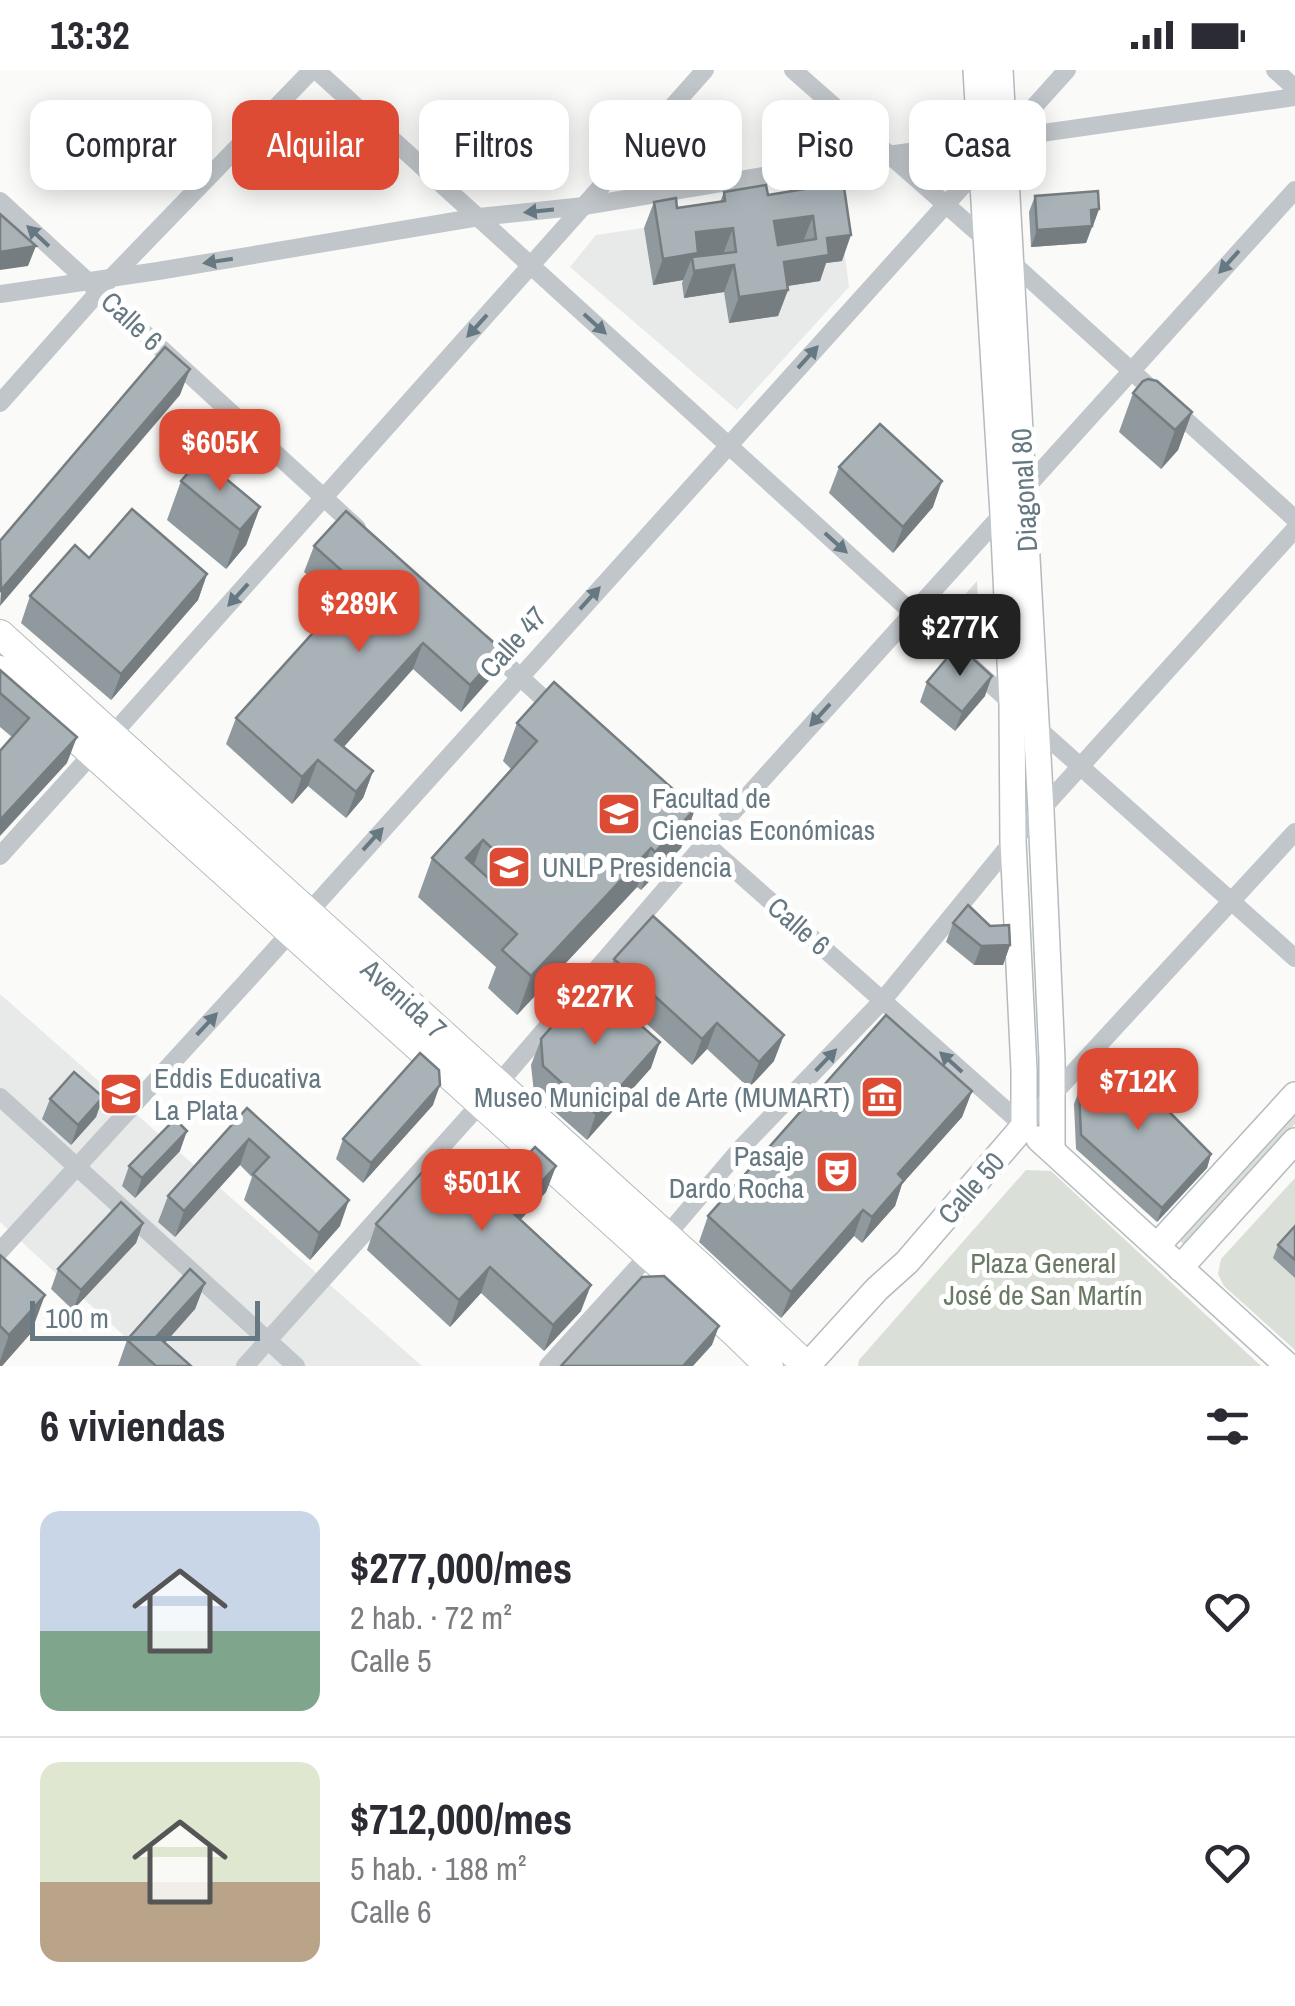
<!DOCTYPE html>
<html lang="es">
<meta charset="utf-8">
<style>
body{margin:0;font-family:"Archivo Narrow",sans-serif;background:#f7f7f7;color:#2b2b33;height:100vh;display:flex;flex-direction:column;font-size:38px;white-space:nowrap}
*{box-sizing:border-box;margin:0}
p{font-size:32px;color:#7c7c81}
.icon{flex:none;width:55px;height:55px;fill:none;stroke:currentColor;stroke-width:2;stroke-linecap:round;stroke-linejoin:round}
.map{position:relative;height:1296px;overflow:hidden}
.sheet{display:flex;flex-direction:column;background:#fff;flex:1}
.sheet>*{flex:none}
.top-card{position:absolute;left:30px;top:30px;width:1235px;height:90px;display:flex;gap:20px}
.scale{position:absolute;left:30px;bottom:25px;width:230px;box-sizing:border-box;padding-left:10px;border:5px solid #667882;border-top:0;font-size:28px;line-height:35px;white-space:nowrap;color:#667882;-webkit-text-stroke:8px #fff;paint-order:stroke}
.price{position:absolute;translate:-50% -85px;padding:0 22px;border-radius:20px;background:#dd4b34;color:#fff;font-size:32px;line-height:65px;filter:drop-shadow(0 2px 5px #0008)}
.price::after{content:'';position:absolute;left:50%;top:60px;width:30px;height:22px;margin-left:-15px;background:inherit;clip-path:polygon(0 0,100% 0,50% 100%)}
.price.active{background:#222;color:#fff}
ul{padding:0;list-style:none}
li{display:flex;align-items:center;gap:30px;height:250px;padding:0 40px}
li+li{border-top:2px solid #e1e1e2}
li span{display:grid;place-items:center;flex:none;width:280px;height:200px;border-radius:20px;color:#555}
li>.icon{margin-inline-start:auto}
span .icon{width:120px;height:120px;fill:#fffc;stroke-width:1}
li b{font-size:42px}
h2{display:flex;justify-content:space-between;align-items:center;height:120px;padding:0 40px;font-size:42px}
.chip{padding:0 35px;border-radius:20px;background:#fff;box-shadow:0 5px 25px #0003;font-size:35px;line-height:90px}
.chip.active{background:#dd4b34;color:#fff}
.status{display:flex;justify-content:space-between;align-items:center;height:70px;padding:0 50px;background:#fff;direction:ltr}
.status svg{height:28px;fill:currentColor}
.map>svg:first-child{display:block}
</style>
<div class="status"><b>13:32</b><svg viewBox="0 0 49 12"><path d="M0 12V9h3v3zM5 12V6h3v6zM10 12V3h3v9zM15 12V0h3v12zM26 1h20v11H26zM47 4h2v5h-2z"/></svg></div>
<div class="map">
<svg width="1295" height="1296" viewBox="0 0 1295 1296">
<rect width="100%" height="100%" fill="#fafaf8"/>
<!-- built -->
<g fill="#e8eae9">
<path d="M838,129L849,217L737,340L570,197L596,165Z"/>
<path d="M0,924L422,1296H157L0,1152Z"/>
</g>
<!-- green -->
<g fill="#dadfd7">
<path d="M977,511L980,575L947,545Z"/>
<path d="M1295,1040V1054L1185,1176L1178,1169Z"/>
<path d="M1026,1100L1051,1101L1261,1296H858L859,1290Z"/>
<path d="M1295,1108V1280L1224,1216L1218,1204L1221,1189Z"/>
</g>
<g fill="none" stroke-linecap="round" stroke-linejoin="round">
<defs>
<g id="secondary">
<path d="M976,0L1003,444L1012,633L1013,771L1024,1000V1056"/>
<path d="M1000,0L1041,741L1052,989V1079"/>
<path d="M1039,1069L1288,1296"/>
<path d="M1157,1176L1295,1025"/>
<path d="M1180,1198L1295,1071"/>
<path d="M807,1296L877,1219L907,1192L1024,1056"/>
</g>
<g id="primary">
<path d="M0,564L702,1198L807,1296"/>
<path d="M0,600L733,1261L769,1296"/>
</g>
</defs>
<!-- secondary casing -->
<use href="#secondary" stroke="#b4babe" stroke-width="28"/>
<!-- primary casing -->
<use href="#primary" stroke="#b5bbbe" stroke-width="30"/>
<!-- street -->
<g stroke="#c1c6ca" stroke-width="18">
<path d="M316,0L1016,637"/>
<path d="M793,0L1010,191L1295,449"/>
<path d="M1275,0L1295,18"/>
<path d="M0,131L357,458"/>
<path d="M0,224L158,201L479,147L584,136L888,85L1295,27"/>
<path d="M0,333L111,208L312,0"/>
<path d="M483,573L556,640"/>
<path d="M1034,655L1295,888"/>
<path d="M672,744L1024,1056L1295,762"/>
<path d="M0,786L93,683L112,665L705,0"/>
<path d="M0,1027L296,1296"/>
<path d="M0,1181L245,913L1067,0"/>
<path d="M245,1296L498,1014L705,773L1295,120"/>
<path d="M548,1296L666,1166L742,1077L883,930L1013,771L1295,459"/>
</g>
<!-- secondary -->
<use href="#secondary" stroke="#fff" stroke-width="25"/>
<!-- primary -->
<use href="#primary" stroke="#fff" stroke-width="28"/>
</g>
<!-- wall -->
<g fill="#90999d">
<path d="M816,108L842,191L826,193L820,211L787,216L788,220L778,246L729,253L724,222L684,228L682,213L683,210L653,215L644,158L654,132L677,138L720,132L724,122L768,125L812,118Z"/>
<path d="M1035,126L1099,139L1086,173L1031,177L1029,142Z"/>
<path d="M1133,323L1192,342L1178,380L1161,399L1119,362Z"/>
<path d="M839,397L933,437L893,483L829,423Z"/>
<path d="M181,411L260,437L246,475L226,499L167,450Z"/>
<path d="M314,476L492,607L461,642L413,599L343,677L373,701L363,728L346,748L308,716L292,734L226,674L236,648L339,533L304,502Z"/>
<path d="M89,488L207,504L198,530L111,630L21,553L30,526Z"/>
<path d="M0,600L67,693L12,667L0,657Z"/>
<path d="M927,612L985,626L955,661L920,632Z"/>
<path d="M517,653L695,739L681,778L641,820L637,817L517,945L488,918L496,897L418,827L432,788L511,699L503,691Z"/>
<path d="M653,846L774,991L749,1018L707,979L692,995L604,915L614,889Z"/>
<path d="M953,853L1010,875L1003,895H974L946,872Z"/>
<path d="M541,969L651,998L587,1070L534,1023L531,995Z"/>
<path d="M972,1021L962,1047L902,1114L895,1136L862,1173L854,1166L781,1248L699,1172L708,1146Z"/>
<path d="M1079,1021L1211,1084L1207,1098L1157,1152L1076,1079L1074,1034Z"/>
<path d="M103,1027L96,1047L71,1075L42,1049L50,1029Z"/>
<path d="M433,1035L363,1113L336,1089L343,1069Z"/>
<path d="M247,1038L340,1156L310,1190L244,1130L252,1107L240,1095L175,1167L158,1152L168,1126Z"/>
<path d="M180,1081L135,1128L122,1116L129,1096Z"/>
<path d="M556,1096L546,1122L520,1150L581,1241L544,1281L481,1223L450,1257L367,1180L376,1154L491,1125Z"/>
<path d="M143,1153L136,1173L73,1240L51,1219L58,1199Z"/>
<path d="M1295,1156V1208L1273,1188L1278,1175Z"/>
<path d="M0,1185L31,1263L2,1296H0Z"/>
<path d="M205,1213L195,1239L165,1273L191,1296H118L127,1270Z"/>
</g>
<!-- shaded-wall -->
<g fill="#767d80">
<path d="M1099,139L1093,156L1091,140Z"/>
<path d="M813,146L803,172L765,178L774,151Z"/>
<path d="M1092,156L1086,173L1031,177L1037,160Z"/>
<path d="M733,158L723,184L692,188L683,210L653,215L663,189L696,162Z"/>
<path d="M851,165L842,191L826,193L820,211L774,218L784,192L827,168Z"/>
<path d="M36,176L28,196L0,200V182Z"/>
<path d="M734,195L724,222L684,228L694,201Z"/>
<path d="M788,220L778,246L729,253L739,227Z"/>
<path d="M190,299L180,325L0,536L1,520Z"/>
<path d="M1192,342L1178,380L1161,399L1175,360Z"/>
<path d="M942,411L933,437L893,483L903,457Z"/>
<path d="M260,437L246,475L226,499L240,460Z"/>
<path d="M207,504L198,530L111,630L121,604Z"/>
<path d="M423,573L413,599L326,697L335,670Z"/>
<path d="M502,580L492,607L461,642L470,615Z"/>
<path d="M992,606L985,626L955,661L962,642Z"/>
<path d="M77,667L67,693L0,766V750Z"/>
<path d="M318,690L308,716L292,734L302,707Z"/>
<path d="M373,701L363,728L346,748L356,722Z"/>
<path d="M695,739L681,778L641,820L655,782Z"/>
<path d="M483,770L469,808L466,788Z"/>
<path d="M651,778L637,817L517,945L531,906Z"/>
<path d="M1010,875L1003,895H974L981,876Z"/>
<path d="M717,953L707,979L692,995L702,969Z"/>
<path d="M784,965L774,991L749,1018L759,992Z"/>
<path d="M660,972L651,998L587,1070L596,1044Z"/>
<path d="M440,1015L433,1035L363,1113L371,1093Z"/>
<path d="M972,1021L962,1047L902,1114L895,1136L862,1173L872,1147L898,1104Z"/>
<path d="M103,1027L96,1047L71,1075L78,1055Z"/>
<path d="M187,1061L180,1081L135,1128L142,1108Z"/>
<path d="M249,1069L240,1095L175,1167L184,1141Z"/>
<path d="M1211,1084L1207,1098L1157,1152L1162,1138Z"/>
<path d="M556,1096L546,1122L503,1169L513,1143Z"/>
<path d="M349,1130L340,1156L310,1190L319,1163Z"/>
<path d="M863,1140L854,1166L781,1248L791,1222Z"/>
<path d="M143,1153L136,1173L73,1240L81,1220Z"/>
<path d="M490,1197L481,1223L450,1257L459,1230Z"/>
<path d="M205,1213L195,1239L148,1292L157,1266Z"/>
<path d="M591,1215L581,1241L544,1281L553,1255Z"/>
<path d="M45,1225L31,1263L2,1296H0V1291L9,1265Z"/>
<path d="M719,1256L712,1275L693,1296H683Z"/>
</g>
<!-- building -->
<g fill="#a8b2b7" stroke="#767d80" stroke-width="2.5" fill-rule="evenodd">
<path d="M842,104L851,165L827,168L829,185L784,192L788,220L739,227L734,195L694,201L692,187L736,182L733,158L696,162L698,183L663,189L654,132L676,128L677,138L725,131L724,122L766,115L768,125L817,117L816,108ZM813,146L816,169L778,175L774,151Z"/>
<path d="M1098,121L1099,139L1091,140L1092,156L1037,160L1035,126Z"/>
<path d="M0,144L36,176L0,182Z"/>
<path d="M165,277L190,299L1,520L0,471Z"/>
<path d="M1148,309L1157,311L1192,342L1175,360L1133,323L1143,311Z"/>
<path d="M880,354L942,411L903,457L839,397Z"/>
<path d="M201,388L260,437L240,460L181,411Z"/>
<path d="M132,439L207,504L121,604L30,526L75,475L89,488Z"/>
<path d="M346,441L502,580L470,615L423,573L335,670L373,701L356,722L318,690L302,707L236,648L357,514L314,476Z"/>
<path d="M958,575L992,606L962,642L927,612Z"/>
<path d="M0,600L77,667L0,750V681L29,648L0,623Z"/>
<path d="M554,612L695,739L655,782L651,778L531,906L502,880L517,864L432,788L537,671L517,653ZM483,770L515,799L498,817L466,788Z"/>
<path d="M968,835L990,856L1009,855L1010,875L981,876L953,853Z"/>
<path d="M653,846L784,965L759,992L717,953L702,969L614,889Z"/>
<path d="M591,912L660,972L596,1044L543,996L541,969Z"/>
<path d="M886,945L972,1021L898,1104L904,1110L872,1147L863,1140L791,1222L708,1146Z"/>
<path d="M420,983L439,1000L440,1015L371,1093L343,1069Z"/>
<path d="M1113,985L1211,1084L1162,1138L1081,1065L1079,1021Z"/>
<path d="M74,1002L103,1027L78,1055L50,1029Z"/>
<path d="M247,1038L349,1130L319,1163L253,1104L269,1087L249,1069L184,1141L168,1126Z"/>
<path d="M175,1049L187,1061L142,1108L129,1096Z"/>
<path d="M535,1077L556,1096L513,1143L591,1215L553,1255L490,1197L459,1230L376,1154L442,1080L491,1125Z"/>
<path d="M121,1132L143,1153L81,1220L58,1199Z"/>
<path d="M1295,1156V1190L1278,1175Z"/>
<path d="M0,1185L45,1225L9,1265L0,1256Z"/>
<path d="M190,1199L205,1213L157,1266L191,1296H156L127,1270Z"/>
<path d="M664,1206L719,1256L683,1296H561L642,1207Z"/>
</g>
<!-- one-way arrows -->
<defs><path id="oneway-solid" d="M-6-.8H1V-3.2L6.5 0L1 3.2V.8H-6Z" transform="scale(2.5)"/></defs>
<g fill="#667882">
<use href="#oneway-solid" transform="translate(539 141) rotate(174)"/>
<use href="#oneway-solid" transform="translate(38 166) rotate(-137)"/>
<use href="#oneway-solid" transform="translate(218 191) rotate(171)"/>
<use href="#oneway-solid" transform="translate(1229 192) rotate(132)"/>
<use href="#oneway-solid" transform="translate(595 254) rotate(42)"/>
<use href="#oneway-solid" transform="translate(477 256) rotate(132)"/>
<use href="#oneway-solid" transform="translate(808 287) rotate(-48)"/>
<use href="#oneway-solid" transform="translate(836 473) rotate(42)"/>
<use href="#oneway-solid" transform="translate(238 525) rotate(132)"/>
<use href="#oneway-solid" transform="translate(590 528) rotate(-48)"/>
<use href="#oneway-solid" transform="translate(820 645) rotate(132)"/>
<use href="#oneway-solid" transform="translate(373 769) rotate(-48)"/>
<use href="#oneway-solid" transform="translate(207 954) rotate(-47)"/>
<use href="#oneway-solid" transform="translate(826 990) rotate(-46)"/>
<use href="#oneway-solid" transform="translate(951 992) rotate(-138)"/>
</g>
<!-- icons -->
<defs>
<symbol id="university-square" viewBox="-11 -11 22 22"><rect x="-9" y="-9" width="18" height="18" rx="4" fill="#dd4b34" stroke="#fff"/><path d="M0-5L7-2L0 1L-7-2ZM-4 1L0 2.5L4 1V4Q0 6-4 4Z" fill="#fff"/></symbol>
<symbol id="museum-square" viewBox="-11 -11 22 22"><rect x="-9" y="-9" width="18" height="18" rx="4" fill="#dd4b34" stroke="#fff"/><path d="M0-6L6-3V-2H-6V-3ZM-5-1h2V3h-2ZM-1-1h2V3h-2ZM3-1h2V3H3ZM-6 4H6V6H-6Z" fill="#fff"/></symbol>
<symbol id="theatre-square" viewBox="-11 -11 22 22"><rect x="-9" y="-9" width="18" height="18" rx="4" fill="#dd4b34" stroke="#fff"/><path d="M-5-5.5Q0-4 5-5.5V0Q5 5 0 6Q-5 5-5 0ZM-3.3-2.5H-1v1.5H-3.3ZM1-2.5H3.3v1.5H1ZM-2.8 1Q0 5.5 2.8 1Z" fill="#fff"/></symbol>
</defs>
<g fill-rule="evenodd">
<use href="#university-square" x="594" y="719" width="50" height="50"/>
<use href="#university-square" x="484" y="772" width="50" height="50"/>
<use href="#university-square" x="96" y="999" width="50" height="50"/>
<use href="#museum-square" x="857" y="1002" width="50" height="50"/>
<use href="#theatre-square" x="812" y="1077" width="50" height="50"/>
</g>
<g text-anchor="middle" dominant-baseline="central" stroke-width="10" stroke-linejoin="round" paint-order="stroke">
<!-- street labels -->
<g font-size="28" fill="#667882" stroke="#fff">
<text transform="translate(132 251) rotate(43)">Calle 6</text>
<text transform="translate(1024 420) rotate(-93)">Diagonal 80</text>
<text transform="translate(513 572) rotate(-48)">Calle 47</text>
<text transform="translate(799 856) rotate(41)">Calle 6</text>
<text transform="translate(404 929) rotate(42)">Avenida 7</text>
<text transform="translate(971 1118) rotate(-49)">Calle 50</text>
</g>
<!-- poi labels -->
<g font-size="28" fill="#667882" stroke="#fff" text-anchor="start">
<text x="652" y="728">Facultad de<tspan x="652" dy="32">Ciencias Económicas</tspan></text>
<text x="542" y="797">UNLP Presidencia</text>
<text x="154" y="1008">Eddis Educativa<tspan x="154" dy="32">La Plata</tspan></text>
<text x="850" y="1027" text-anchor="end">Museo Municipal de Arte (MUMART)</text>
<text x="804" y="1086" text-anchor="end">Pasaje<tspan x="804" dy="32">Dardo Rocha</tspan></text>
</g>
<!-- park labels -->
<g font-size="28" fill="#6a7a65" stroke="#fff">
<text x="1043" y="1193">Plaza General<tspan x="1043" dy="32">José de San Martín</tspan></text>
</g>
</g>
</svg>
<div class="scale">100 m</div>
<b class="price" style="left:220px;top:424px">$605K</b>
<b class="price" style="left:359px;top:585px">$289K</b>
<b class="price active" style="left:960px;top:609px">$277K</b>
<b class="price" style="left:595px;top:978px">$227K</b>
<b class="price" style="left:1138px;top:1063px">$712K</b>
<b class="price" style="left:482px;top:1164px">$501K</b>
<div class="top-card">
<a class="chip">Comprar</a>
<a class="chip active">Alquilar</a>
<a class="chip">Filtros</a>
<a class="chip">Nuevo</a>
<a class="chip">Piso</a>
<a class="chip">Casa</a>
</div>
</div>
<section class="sheet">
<h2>6 viviendas<svg class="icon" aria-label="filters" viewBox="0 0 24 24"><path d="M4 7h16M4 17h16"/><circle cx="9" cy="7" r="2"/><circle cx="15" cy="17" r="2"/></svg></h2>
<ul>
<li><span style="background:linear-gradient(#c9d6e8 60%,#7fa58c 0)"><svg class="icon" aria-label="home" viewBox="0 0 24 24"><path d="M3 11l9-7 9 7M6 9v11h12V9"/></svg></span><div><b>$277,000/mes</b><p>2 hab. · 72 m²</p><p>Calle 5</p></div><svg class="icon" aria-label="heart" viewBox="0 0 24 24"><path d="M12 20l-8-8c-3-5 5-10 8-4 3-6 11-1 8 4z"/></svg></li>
<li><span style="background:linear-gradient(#dfe7d0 60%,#b9a48a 0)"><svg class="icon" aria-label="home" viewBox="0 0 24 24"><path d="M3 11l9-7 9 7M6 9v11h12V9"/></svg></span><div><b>$712,000/mes</b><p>5 hab. · 188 m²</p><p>Calle 6</p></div><svg class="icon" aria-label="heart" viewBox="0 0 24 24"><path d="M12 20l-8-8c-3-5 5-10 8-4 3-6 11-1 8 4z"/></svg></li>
</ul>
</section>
